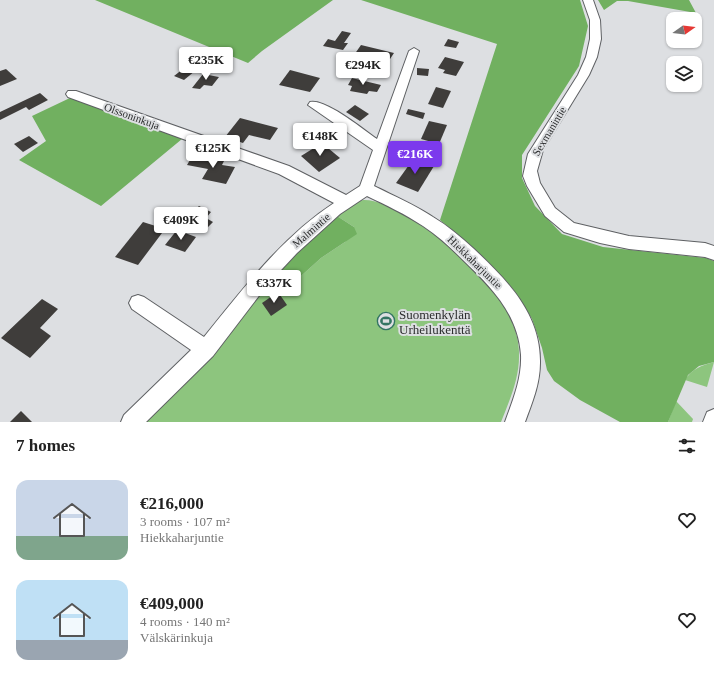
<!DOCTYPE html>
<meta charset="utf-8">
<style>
body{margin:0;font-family:Georgia,serif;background:#f2f2f2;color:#222;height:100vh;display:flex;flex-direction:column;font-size:15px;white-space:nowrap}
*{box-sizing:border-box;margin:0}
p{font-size:13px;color:#767676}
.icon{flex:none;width:22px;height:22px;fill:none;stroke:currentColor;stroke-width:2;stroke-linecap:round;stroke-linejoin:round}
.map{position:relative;height:422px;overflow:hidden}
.drawer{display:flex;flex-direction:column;background:#fff;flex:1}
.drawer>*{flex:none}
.needle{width:26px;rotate:76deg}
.buttons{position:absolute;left:666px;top:12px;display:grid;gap:8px}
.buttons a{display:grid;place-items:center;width:36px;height:36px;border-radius:8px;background:#fff;box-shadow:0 1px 3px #0004;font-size:20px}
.price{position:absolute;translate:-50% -34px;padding:0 9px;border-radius:4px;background:#fff;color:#222;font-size:13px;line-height:26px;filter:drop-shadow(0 1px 2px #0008)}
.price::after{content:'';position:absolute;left:50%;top:24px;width:12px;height:9px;margin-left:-6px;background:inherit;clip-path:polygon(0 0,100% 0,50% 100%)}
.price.current{background:#7c3aed;color:#fff}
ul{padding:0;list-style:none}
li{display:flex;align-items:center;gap:12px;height:100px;padding:0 16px}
li span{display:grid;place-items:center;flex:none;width:112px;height:80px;border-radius:12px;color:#555}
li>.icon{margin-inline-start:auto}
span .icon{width:48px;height:48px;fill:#fffc;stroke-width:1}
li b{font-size:17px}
h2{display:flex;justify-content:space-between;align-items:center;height:48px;padding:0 16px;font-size:17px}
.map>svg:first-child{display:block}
</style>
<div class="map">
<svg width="714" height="422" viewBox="0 0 714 422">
<rect width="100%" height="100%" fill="#dddfe2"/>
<!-- green -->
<g fill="#8dc57e">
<path d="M363,200C397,198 475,264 495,291C505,304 513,321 517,337C524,368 512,394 501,422H140L274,275L284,285H291L321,258L345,242L354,227L337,216L357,202Z"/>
<path d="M714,362L707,387L685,380C691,369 703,365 714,362Z"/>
<path d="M676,401L693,419L692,422H668Z"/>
</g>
<!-- forest -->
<g fill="#71b060">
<path d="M95,0H333L262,51L248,63Z"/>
<path d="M361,0H580L588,26L579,66L522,155V178L535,206L562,234L603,247L706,258L714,261V362L699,366L688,375L668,422H620L580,400L554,381L547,370L542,348L532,319L513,289L479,254L440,220L497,44Z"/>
<path d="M598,0H689L696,13L628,1H617L604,10Z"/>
<path d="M72,97L182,139L101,206L19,160L46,141L32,116Z"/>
<path d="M337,216L354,227L357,234L321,258L291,285H284L274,275L297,251Z"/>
</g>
<!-- building -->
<g fill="#3f3d3b">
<path d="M342,31L351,33L344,43H348L343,50L323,46L328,39L335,41Z"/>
<path d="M448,39L459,42L456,48L444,46Z"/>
<path d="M361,45L394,53L390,59L380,57L378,60L354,55Z"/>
<path d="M445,57L464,62L456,76L443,73L445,70L438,68Z"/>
<path d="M192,62L201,66L184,80L174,76Z"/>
<path d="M417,68L429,69L428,76L417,75Z"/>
<path d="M6,69L17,79L0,86V71Z"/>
<path d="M290,70L320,78L310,92L279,85Z"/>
<path d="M203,74L219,77L212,86L204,85L200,89L192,88Z"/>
<path d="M352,78L381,85L377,92L369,91L367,94L350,91L352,86L348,85Z"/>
<path d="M436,87L451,91L443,108L428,104Z"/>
<path d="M40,93L48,100L29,110L26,107L0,120V112Z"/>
<path d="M355,105L369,114L360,121L346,112Z"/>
<path d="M408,109L425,113L423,119L406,114Z"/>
<path d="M240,118L278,128L270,140L249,135L243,143L225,137Z"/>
<path d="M429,121L447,125L439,144L421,139Z"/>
<path d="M29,136L38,143L23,152L14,144Z"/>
<path d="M405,142L420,147L416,154L401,149Z"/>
<path d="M322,143L340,158L319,172L301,156Z"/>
<path d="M193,155L224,161L222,165L235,167L226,184L202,179L208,169L187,165Z"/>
<path d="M414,158L434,166L418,192L396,183Z"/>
<path d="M199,206L211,212L206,218L213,222L202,233L190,226L198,218L190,214Z"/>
<path d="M143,222L165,229L138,265L115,257Z"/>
<path d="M177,230L196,237L185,252L165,245Z"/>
<path d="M278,292L287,305L271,316L262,303Z"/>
<path d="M42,299L58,309L40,328L51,336L30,358L1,338Z"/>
<path d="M21,411L32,422H10Z"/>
</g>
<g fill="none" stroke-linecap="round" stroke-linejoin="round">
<defs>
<g id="minor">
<path d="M583,0H593L600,20L601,39L597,57L589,75L543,150L537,171L540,183L555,208L574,223L629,236L705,243L714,246V260L705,257L629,249L600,243L564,232L545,216L527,186L523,176L528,154L578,75L586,57L590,39V20Z"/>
<path d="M414,48L419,51L374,186C394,196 415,205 433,217C448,226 461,237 474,249C507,280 541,314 540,363C540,384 532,403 525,422H505C513,400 522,378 521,355C518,313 490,286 462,259C450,247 438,236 423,226C405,214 386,205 367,196L340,214L297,253L268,284L213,356L146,422H121L124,415L191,350L132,309L129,303L132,297L138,295L144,297L204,337C243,289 282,237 334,203L279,174L68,97L66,94L68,91H76L289,166L346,195L360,186L373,150L308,105L310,102C325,98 364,130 377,139L409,51Z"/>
<path d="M714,409V422H703L707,412Z"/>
</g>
</defs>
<!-- minor casing -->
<use href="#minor" stroke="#5e6063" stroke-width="2"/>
<!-- minor -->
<use href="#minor" fill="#fff" fill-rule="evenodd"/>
</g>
<!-- icons -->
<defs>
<symbol id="stadium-ring" viewBox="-11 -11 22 22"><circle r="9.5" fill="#dddfe2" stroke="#337463" stroke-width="1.5"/><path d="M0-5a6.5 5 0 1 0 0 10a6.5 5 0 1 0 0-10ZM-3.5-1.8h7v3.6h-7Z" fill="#337463"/></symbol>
</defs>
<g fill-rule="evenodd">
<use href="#stadium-ring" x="376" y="311" width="20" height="20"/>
</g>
<g text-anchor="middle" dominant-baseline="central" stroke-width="4" stroke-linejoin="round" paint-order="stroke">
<!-- street labels -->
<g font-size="11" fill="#2c2d2e" stroke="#dddfe2">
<text transform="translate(132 116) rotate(20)">Olssoninkuja</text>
<text transform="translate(549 131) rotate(-59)">Sexmanintie</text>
<text transform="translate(311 230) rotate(-41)">Malmintie</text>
<text transform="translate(475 262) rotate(44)">Hiekkaharjuntie</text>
</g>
<!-- near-poi labels -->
<g font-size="13" fill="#2c2d2e" stroke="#dddfe2" text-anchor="start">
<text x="399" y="314">Suomenkylän<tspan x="399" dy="15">Urheilukenttä</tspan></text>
</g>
</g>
</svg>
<div class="buttons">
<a><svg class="needle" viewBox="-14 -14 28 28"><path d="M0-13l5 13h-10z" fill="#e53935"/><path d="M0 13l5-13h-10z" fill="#767676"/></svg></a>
<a><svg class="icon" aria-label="layers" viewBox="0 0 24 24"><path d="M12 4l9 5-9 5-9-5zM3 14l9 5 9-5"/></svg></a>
</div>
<b class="price" style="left:206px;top:81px">€235K</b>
<b class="price" style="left:363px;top:86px">€294K</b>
<b class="price" style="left:320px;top:157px">€148K</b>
<b class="price" style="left:213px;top:169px">€125K</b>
<b class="price current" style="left:415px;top:175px">€216K</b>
<b class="price" style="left:181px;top:241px">€409K</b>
<b class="price" style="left:274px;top:304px">€337K</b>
</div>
<section class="drawer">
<h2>7 homes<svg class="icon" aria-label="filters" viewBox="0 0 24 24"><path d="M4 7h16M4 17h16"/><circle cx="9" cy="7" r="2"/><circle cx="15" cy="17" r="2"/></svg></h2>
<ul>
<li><span style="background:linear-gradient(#c9d6e8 70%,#7fa58c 0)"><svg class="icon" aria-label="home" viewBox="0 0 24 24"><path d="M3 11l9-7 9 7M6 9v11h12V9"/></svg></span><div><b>€216,000</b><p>3 rooms · 107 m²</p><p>Hiekkaharjuntie</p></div><svg class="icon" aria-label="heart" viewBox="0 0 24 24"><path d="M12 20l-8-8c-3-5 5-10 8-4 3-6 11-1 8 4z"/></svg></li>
<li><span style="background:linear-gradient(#bfe0f5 75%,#9aa5b1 0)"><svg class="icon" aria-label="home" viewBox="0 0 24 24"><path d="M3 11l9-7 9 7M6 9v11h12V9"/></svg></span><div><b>€409,000</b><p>4 rooms · 140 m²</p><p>Välskärinkuja</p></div><svg class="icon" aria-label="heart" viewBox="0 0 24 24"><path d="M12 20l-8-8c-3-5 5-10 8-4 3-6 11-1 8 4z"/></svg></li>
</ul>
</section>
